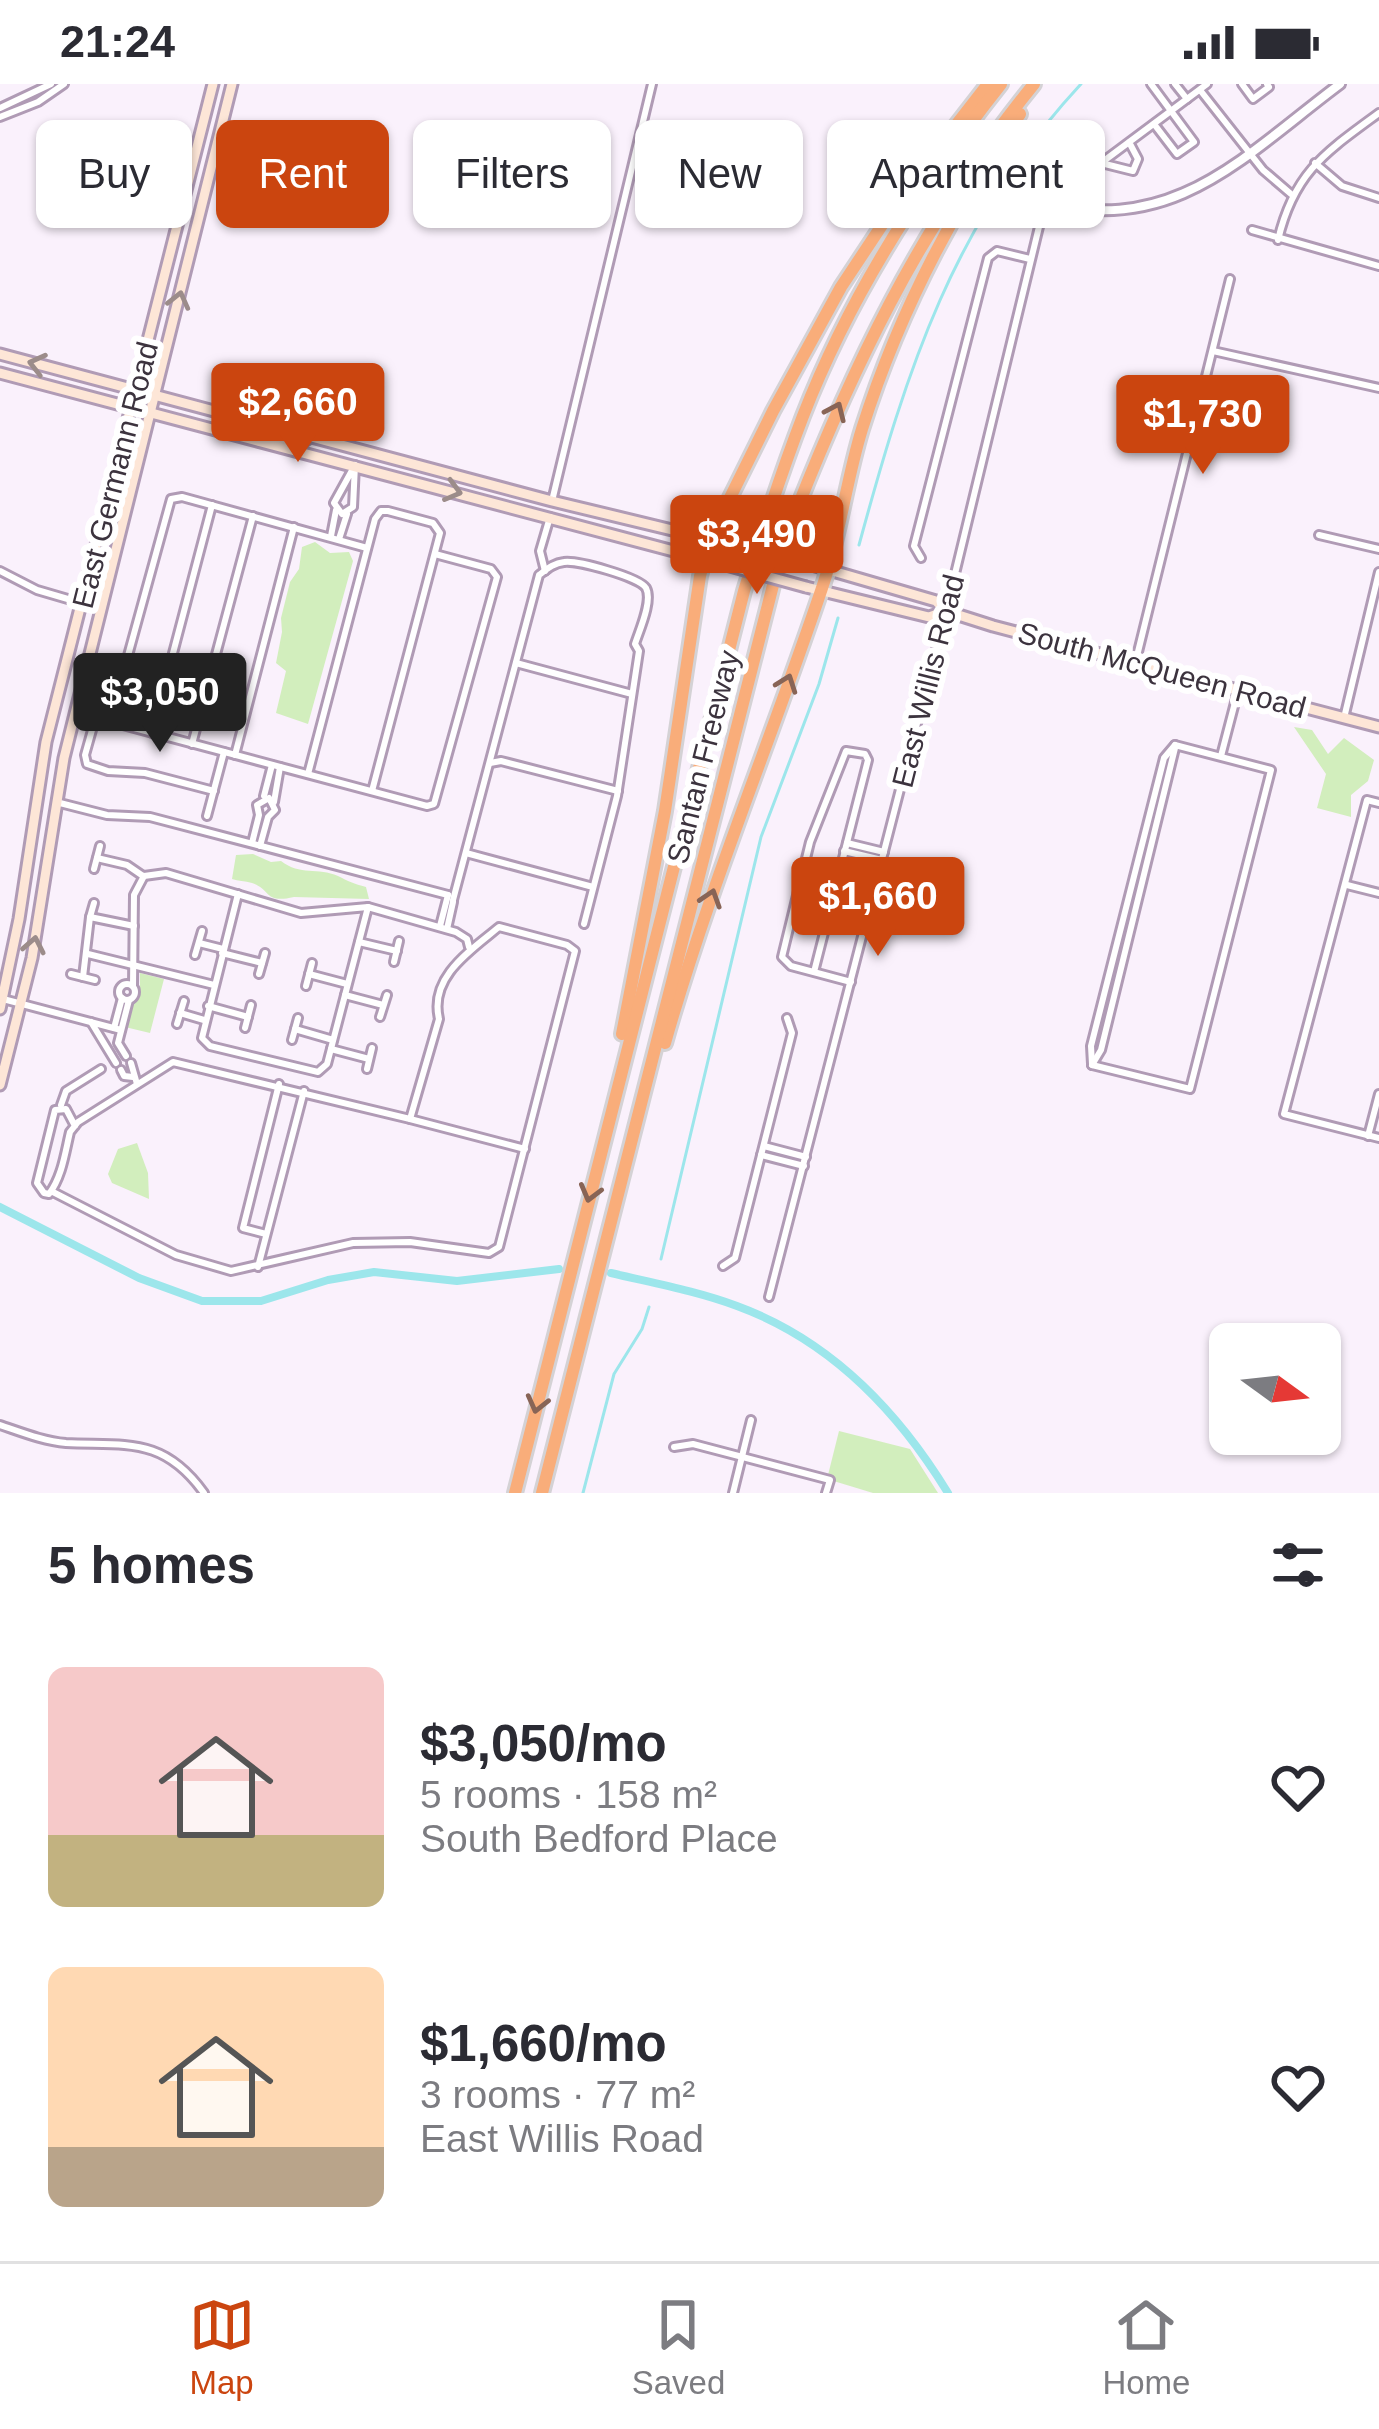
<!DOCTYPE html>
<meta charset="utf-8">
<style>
body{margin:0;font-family:Arial,sans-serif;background:#f7f7f7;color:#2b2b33;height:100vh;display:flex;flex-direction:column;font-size:45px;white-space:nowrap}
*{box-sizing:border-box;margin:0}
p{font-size:39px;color:#7c7c81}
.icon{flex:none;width:66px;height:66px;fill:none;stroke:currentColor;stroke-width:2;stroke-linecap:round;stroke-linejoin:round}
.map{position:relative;height:1409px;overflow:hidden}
.side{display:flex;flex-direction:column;background:#fff;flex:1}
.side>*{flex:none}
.top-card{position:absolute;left:36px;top:36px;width:1308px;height:108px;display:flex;gap:24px}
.needle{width:78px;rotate:105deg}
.controls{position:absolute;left:1209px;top:1239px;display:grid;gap:24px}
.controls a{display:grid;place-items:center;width:132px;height:132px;border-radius:18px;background:#fff;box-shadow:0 3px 9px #0004;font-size:60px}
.price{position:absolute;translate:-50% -102px;padding:0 27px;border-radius:12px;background:#cb450f;color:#fff;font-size:39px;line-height:78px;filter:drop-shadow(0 3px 6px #0008)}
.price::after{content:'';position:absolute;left:50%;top:72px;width:36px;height:27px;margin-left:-18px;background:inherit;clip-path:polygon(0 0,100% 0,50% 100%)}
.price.selected{background:#222;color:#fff}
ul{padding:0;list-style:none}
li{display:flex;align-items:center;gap:36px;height:300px;padding:0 48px}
li span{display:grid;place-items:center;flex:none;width:336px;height:240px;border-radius:18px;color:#555}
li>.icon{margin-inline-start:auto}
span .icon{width:144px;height:144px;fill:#fffc;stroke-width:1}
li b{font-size:51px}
h2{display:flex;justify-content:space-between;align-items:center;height:144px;padding:0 48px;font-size:51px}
.pill{padding:0 42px;border-radius:18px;background:#fff;box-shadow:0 3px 9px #0004;font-size:42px;line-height:108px}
.pill.selected{background:#cb450f;color:#fff}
.status{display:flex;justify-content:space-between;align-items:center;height:84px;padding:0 60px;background:#fff;direction:ltr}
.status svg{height:33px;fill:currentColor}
.dock{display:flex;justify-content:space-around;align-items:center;height:168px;border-top:3px solid #e1e1e2;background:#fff;font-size:33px;color:#7c7c81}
.dock a{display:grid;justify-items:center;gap:6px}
.dock .selected{color:#cb450f}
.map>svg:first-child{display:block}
</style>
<div class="status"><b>21:24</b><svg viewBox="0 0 49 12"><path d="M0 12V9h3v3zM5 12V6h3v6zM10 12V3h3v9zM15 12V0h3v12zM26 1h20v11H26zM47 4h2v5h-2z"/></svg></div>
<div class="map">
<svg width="1379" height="1409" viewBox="0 0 1379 1409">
<rect width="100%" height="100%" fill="#faf1fc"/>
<!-- green -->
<g fill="#d2eebd">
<path d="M315,458L330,469L349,468L353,477L308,640L276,629L286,587L276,579L282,548L281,534L290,498L299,485L302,463Z"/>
<path d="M1294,643L1312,646L1328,670L1344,654L1374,676L1368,697L1351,711V733L1317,724L1326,690Z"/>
<path d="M253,770L271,778L281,777C300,792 318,783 338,792C348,797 354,800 366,803L369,815L294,813C264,820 271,805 252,799C245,797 238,797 232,795L236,771Z"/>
<path d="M140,889L164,895L150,949L125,943L131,923L140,913Z"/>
<path d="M137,1059L148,1089L149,1115L112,1099L108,1090L118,1065Z"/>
<path d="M839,1347L910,1365L938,1409H873L827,1395Z"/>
</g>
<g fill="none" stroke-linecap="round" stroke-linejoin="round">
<!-- stream -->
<g stroke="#9ce6eb" stroke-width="3">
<path d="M859,461C907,285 953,138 1081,0"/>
<path d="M661,1175L761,753L819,600L838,534"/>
<path d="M583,1409L614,1290L642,1245L649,1223"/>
</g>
<!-- canal -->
<g stroke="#9ce6eb" stroke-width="8">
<path d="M0,1123L139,1194L202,1217H261L328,1196L374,1188L457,1197L559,1185"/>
<path d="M611,1189C653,1199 697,1207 737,1222C830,1256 898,1327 948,1409"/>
</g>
<defs>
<g id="minor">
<path d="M1151,0L1194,58L1177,70L1154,40"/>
<path d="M1175,0L1187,15"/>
<path d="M1242,0L1253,15L1269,3L1267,0"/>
<path d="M1200,6L1263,86L1291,110"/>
<path d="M0,24L51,0"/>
<path d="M0,33L38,18L64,0"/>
<path d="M1129,58L1138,75L1133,87L1101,79L1207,0"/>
<path d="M1315,79L1342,102L1379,114"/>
<path d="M1252,146L1379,182"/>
<path d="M1278,156C1294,88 1326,68 1379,29"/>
<path d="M1213,267L1379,304"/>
<path d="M355,381L353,423L342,430L334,419Z"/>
<path d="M552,417L652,0"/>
<path d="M1319,451L1379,465"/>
<path d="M331,452L336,426"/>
<path d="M339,455L347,430"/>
<path d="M921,474L914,462L988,174L997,167L1030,175"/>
<path d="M0,487L37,506L102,525"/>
<path d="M545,487L540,467L550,433"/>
<path d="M516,579L632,610"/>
<path d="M1135,580L1230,195"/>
<path d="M1344,634L1379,488"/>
<path d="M110,637L171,415L182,413L367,464"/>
<path d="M152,649L212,421"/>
<path d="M192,660L253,432"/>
<path d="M235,671L294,443"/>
<path d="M1221,672L1238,607"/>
<path d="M490,679L501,677L618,707"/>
<path d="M308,690L375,435L381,427H388L433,439L440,449L372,707"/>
<path d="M214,707L145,689L108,687L87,680L85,671L94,639L104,636L427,722L434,720L497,493L491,485L435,470"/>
<path d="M264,712L272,681"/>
<path d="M56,718L107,731L150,733L448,811"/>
<path d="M274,718L280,683"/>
<path d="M1379,719L1367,716L1284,1030L1379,1054"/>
<path d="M207,732L224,668"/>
<path d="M252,759L259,731L257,721L269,714L275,726L268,733L260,762"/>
<path d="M847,759L884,768"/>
<path d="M844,767L882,776"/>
<path d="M466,769L593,803"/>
<path d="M97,774L127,781L143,792"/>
<path d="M805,779L839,787"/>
<path d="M94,785L100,762"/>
<path d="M144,792L166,789L301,829L368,823L456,848L467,855L469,863"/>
<path d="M1347,801L1379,809"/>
<path d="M238,810L202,954L210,962L318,988L327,980L368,823"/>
<path d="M453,816L539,491C547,485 554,479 564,478C577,476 639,493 646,504C653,517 639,547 635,560L639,567L617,712L584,840"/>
<path d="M90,833L94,819"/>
<path d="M440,842L448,811"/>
<path d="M447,845L453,818"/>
<path d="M359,858L397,867"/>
<path d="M199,859L223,865"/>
<path d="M222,869L262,879"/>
<path d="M88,870L214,901"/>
<path d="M195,871L202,847"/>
<path d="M394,878L399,857"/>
<path d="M814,888L868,676L865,670L846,667L810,758L782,873L791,882L851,898"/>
<path d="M71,890L95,896"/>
<path d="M259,890L265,869"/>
<path d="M309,890L347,900"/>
<path d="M83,893L90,833L134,842"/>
<circle cx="127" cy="908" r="8"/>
<path d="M133,902L134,811L144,792"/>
<path d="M306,902L312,879"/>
<path d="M345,911L383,921"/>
<path d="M3,915L121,946"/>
<path d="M208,922L248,933"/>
<path d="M180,929L204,936"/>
<path d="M380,933L387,911"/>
<path d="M91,938L116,979"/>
<path d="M177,940L184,917"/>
<path d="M114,944L122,914"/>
<path d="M245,944L251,921"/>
<path d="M295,945L333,956"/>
<path d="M292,956L298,934"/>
<path d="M331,965L369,975"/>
<path d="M126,972L118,959L129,916"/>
<path d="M131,979L137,1000"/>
<path d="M1092,980L1091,962L1164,674L1175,661"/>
<path d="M1092,981L1190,1005L1271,686L1175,661"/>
<path d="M1092,981L1101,966L1175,664"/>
<path d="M367,985L372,964"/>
<path d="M121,986L124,992L133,993"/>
<path d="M61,1021L66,1007L101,985"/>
<path d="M410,1035L525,1065"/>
<path d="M1368,1052L1379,1010"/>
<path d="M764,1062L806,1073"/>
<path d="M761,1071L804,1082"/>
<path d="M51,1107L176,1171L231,1187L353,1159L410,1158L489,1169L499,1163L575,867L567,861L499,843C470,867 429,893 439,935L410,1035L173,978L78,1038L70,1048C65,1069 62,1093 49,1110L44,1109L37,1099L55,1026L66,1025L75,1042"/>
<path d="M266,1150L243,1144L279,1000"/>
<path d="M723,1182L735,1174L792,949L787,934"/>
<path d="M258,1183L304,1007"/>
<path d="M769,1213L946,527L1045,118"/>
<path d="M0,1341C21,1348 43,1357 66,1359C126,1362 163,1352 204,1409"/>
<path d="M674,1363L693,1360L830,1396L826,1409"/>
<path d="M733,1409L751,1336"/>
</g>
<path id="tertiary" d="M1045,118C1173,153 1245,71 1340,0"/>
<g id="secondary">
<path d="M0,270L552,417L726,459"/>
<path d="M0,289L719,479"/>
<path d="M259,357L270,352L301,359L310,353"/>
<path d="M812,481L936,517L946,527L993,542L1379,643"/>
<path d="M806,503L929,533L946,527"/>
<path d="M0,925L19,835L46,658L213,0"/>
<path d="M0,1001L32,874L64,674L232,0"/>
</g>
<g id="motorway">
<path d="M622,950L665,727L700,492L710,454L773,327L841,203L904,108L988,0"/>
<path d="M665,959C709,804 771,656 822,504C840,452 846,397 862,345C898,231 951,128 1020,30"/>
<path d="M515,1409L744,507C762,448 781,389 803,332C850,211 921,101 1001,0"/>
<path d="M542,1409L784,458C848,291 920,140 1034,0"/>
</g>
</defs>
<!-- minor casing -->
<use href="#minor" stroke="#b09bb5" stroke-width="12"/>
<!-- tertiary casing -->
<use href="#tertiary" stroke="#b09bb5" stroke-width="14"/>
<!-- secondary casing -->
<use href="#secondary" stroke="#b09bb5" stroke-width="15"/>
<!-- motorway casing -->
<use href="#motorway" stroke="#d4d2d5" stroke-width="18"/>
<!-- minor -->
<use href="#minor" stroke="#fff" stroke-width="6"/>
<!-- tertiary -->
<use href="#tertiary" stroke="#fff" stroke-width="8"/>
<!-- secondary -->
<use href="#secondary" stroke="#fde6d7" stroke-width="9"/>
<!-- motorway -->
<use href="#motorway" stroke="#f9ad7a" stroke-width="12"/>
<defs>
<g id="secondary-bridge">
<path d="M726,459L812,481"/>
<path d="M719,479L806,503"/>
</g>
</defs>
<!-- secondary-bridge casing -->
<use href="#secondary-bridge" stroke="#b09bb5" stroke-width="15" stroke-linecap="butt"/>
<!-- secondary-bridge -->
<use href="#secondary-bridge" stroke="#fde6d7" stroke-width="9"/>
</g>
<!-- one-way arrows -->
<defs><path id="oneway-chevron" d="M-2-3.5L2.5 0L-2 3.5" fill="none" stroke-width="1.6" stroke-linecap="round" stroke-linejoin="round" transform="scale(3)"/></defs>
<g stroke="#9c8c8a">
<use href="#oneway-chevron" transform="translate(179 216) rotate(-76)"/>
<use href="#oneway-chevron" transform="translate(37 280) rotate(-166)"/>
<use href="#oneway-chevron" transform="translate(453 407) rotate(15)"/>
<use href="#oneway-chevron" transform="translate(34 861) rotate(-79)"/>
</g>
<g stroke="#886456">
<use href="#oneway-chevron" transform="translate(836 327) rotate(-66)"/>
<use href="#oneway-chevron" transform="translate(787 599) rotate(-70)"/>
<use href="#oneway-chevron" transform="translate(711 814) rotate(-72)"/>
<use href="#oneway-chevron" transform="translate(590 1109) rotate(105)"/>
<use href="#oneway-chevron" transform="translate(537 1320) rotate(104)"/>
</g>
<g text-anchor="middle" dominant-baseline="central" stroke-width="12" stroke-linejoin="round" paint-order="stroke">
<!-- street labels -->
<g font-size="30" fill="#3c333e" stroke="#fff">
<text transform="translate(115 391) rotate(-76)">East Germann Road</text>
<text transform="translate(1162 586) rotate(15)">South McQueen Road</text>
<text transform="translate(928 597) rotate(-76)">East Willis Road</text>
<text transform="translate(703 673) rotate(-76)">Santan Freeway</text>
</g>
</g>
</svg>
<div class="controls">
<a><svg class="needle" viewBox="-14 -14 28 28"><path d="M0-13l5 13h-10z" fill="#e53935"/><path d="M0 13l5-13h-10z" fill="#7c7c81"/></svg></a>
</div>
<b class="price" style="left:298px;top:381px">$2,660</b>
<b class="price" style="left:1203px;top:393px">$1,730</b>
<b class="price" style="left:757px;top:513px">$3,490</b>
<b class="price selected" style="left:160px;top:671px">$3,050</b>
<b class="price" style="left:878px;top:875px">$1,660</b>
<div class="top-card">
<a class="pill">Buy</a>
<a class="pill selected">Rent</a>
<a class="pill">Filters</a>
<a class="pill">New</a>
<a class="pill">Apartment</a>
</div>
</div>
<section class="side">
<h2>5 homes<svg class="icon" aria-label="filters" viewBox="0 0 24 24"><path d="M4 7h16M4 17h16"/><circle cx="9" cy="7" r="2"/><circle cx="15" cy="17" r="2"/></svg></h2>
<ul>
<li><span style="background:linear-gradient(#f6c9c9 70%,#c2b280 0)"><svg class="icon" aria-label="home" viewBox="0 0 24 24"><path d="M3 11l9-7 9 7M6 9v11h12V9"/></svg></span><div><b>$3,050/mo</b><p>5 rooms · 158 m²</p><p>South Bedford Place</p></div><svg class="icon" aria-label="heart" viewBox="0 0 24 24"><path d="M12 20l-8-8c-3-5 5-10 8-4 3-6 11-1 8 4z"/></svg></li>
<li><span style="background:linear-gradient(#ffd9b3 75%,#b9a48a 0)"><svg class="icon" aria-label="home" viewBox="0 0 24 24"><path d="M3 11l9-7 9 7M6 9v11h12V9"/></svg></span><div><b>$1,660/mo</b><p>3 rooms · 77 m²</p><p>East Willis Road</p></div><svg class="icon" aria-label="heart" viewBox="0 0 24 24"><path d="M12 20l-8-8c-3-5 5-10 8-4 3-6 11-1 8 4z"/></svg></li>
</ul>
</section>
<nav class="dock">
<a class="selected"><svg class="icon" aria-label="map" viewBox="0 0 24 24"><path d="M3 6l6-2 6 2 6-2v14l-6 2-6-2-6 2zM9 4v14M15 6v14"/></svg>Map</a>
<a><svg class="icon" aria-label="saved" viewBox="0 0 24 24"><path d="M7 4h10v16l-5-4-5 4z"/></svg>Saved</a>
<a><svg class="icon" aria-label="home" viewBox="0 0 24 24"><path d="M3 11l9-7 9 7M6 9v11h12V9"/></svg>Home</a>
</nav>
